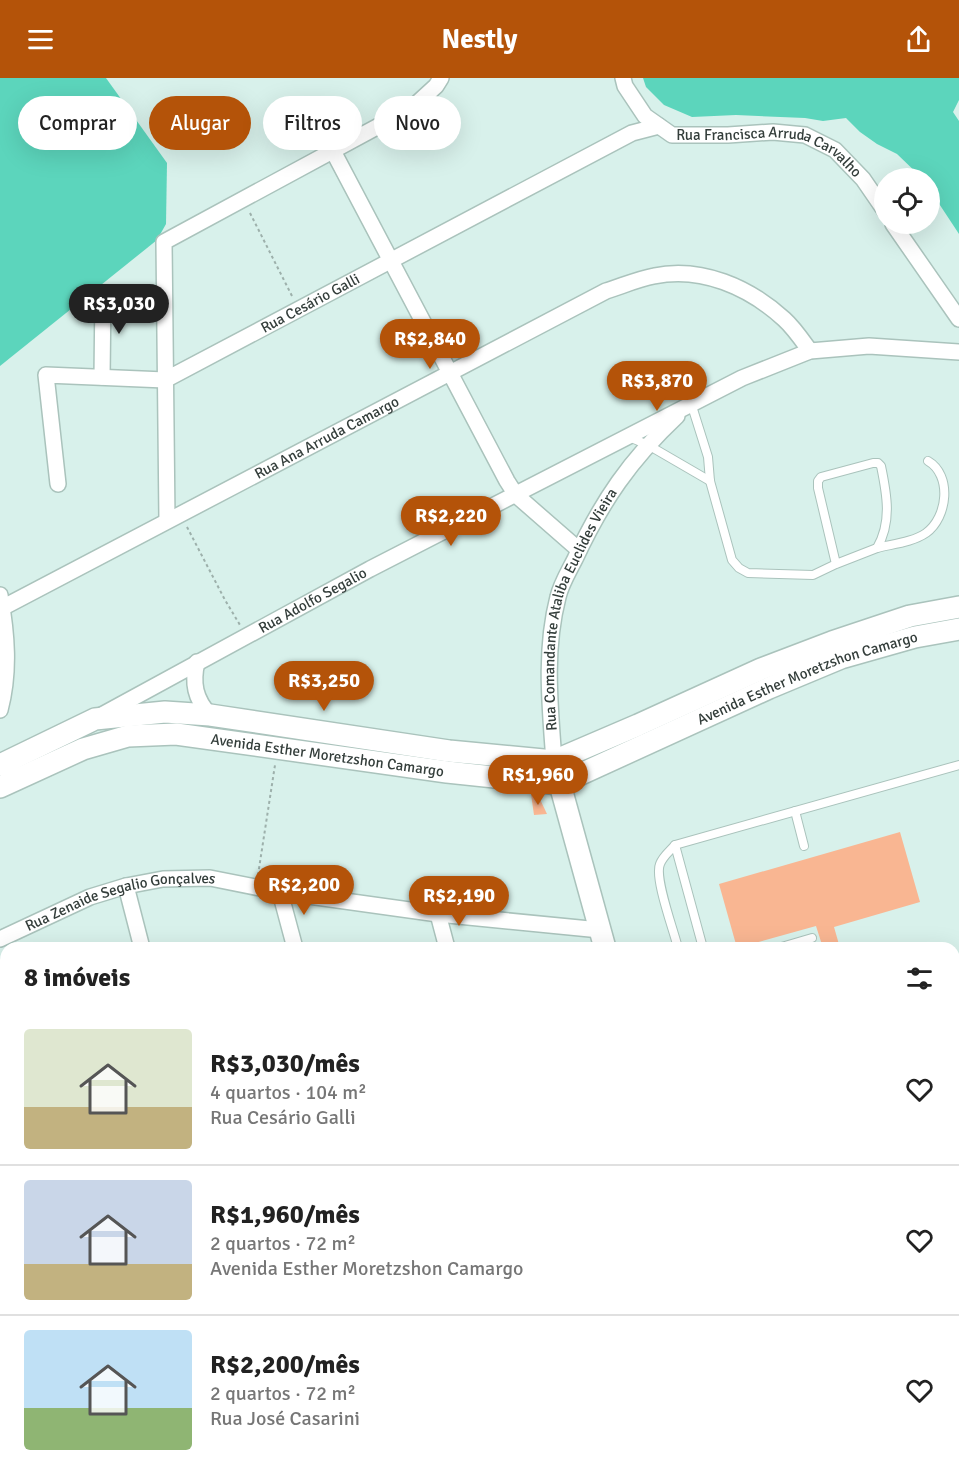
<!DOCTYPE html>
<html lang="pt">
<meta charset="utf-8">
<style>
body{margin:0;font-family:Signika,sans-serif;background:#f2f2f2;color:#222;height:100vh;display:flex;flex-direction:column;font-size:22px;white-space:nowrap}
*{box-sizing:border-box;margin:0}
p{font-size:20px;color:#767676}
.icon{flex:none;width:33px;height:33px;fill:none;stroke:currentColor;stroke-width:2;stroke-linecap:round;stroke-linejoin:round}
.map{position:relative;flex:1;overflow:hidden}
.details{position:absolute;left:0px;top:864px;width:960px;height:534px;display:flex;flex-direction:column;background:#fff;border-radius:18px 18px 0 0;box-shadow:0 6px 24px #0002}
.details>*{flex:none}
.banner{position:absolute;left:18px;top:18px;width:600px;height:54px;display:flex;gap:12px}
.buttons{position:absolute;left:874px;top:90px;display:grid;gap:12px}
.buttons a{display:grid;place-items:center;width:66px;height:66px;border-radius:50%;background:#fff;box-shadow:0 6px 24px #0002;font-size:30px}
.price{position:absolute;translate:-50% -51px;padding:0 14px;border-radius:21px;background:#b45309;color:#fff;font-size:20px;line-height:39px;filter:drop-shadow(0 2px 3px #0008)}
.price::after{content:'';position:absolute;left:50%;top:36px;width:18px;height:14px;margin-left:-9px;background:inherit;clip-path:polygon(0 0,100% 0,50% 100%)}
.price.on{background:#222;color:#fff}
ul{padding:0;list-style:none}
li{display:flex;align-items:center;gap:18px;height:150px;padding:0 24px}
li+li{border-top:2px solid #e0e0e0}
li span{display:grid;place-items:center;flex:none;width:168px;height:120px;border-radius:6px;color:#555}
li>.icon{margin-inline-start:auto}
span .icon{width:72px;height:72px;fill:#fffc;stroke-width:1}
li b{font-size:26px}
h2{display:flex;justify-content:space-between;align-items:center;height:72px;padding:0 24px;font-size:26px}
.pill{padding:0 21px;border-radius:27px;background:#fff;box-shadow:0 6px 24px #0002;font-size:21px;line-height:54px}
.pill.on{background:#b45309;color:#fff}
header{display:flex;justify-content:space-between;align-items:center;height:78px;padding:0 24px;background:#b45309;color:#fff;font-size:27px;font-weight:700}
.map>svg:first-child{display:block}
</style>
<header><svg class="icon" aria-label="menu" viewBox="0 0 24 24"><path d="M4 6h16M4 12h16M4 18h16"/></svg>Nestly<svg class="icon" aria-label="share" viewBox="0 0 24 24"><path d="M12 15V3M7 8l5-5 5 5M5 13v7h14v-7"/></svg></header>
<div class="map">
<svg width="959" height="1398" viewBox="0 0 959 1398">
<rect width="100%" height="100%" fill="#d8f1eb"/>
<!-- green -->
<g fill="#80f3da">
<path d="M0,1146L6,1153V1189L0,1181Z"/>
<path d="M0,1216L6,1223V1340L0,1339Z"/>
<path d="M67,1392H100L119,1398H86Z"/>
<path d="M243,1392H294L314,1398H261Z"/>
<path d="M710,1392H776L754,1398H685Z"/>
<path d="M831,1392H875L855,1398H811Z"/>
</g>
<!-- forest -->
<g fill="#5cd5bc">
<path d="M0,0H106L167,85L166,146L157,162L0,288Z"/>
<path d="M643,0H959V22L953,34L959,43V156L930,112V100H922L897,76L877,66L860,54L846,40L823,43L805,40L736,37L692,39L664,27L646,9Z"/>
</g>
<!-- building -->
<g fill="#f9b692">
<path d="M531,716L538,717L547,736L534,737Z"/>
<path d="M900,754L920,824L834,849L840,870H823L816,848L737,870L719,806Z"/>
</g>
<g fill="none" stroke-linecap="round" stroke-linejoin="round">
<defs>
<g id="lane">
<path d="M691,325L708,379L710,403L732,482L739,490L748,495L813,497L836,486L877,470C892,444 887,417 881,388L878,385H873L821,399L818,403V410L836,486"/>
<path d="M629,359L648,367L710,403"/>
<path d="M877,470C893,466 913,464 926,455C948,439 952,397 928,383"/>
<path d="M795,733L804,768"/>
<path d="M675,767L703,870"/>
<path d="M678,870C674,853 654,800 660,786C663,778 670,773 675,767L959,687"/>
<path d="M778,870L812,860"/>
<path d="M954,1205L959,1204"/>
<path d="M959,1231L955,1250L959,1271"/>
<path d="M954,1288L959,1287"/>
</g>
<g id="street">
<path id="s1" d="M623,0L625,8L645,38L672,57H728L773,54L805,57L835,72L863,101L885,133"/>
<path d="M333,73L507,403L516,417L579,472"/>
<path d="M893,146L959,241"/>
<path d="M102,299L103,215"/>
<path id="s2" d="M58,406L46,297L165,302L632,55L659,48"/>
<path d="M167,442L164,164L412,30L436,8L441,0"/>
<path d="M0,517C7,556 10,594 0,632"/>
<path id="s3" d="M0,531L606,213C622,208 638,201 654,198C701,188 749,209 784,241C794,250 802,262 810,273"/>
<path d="M197,584C192,605 195,621 210,637"/>
<path id="s4" d="M100,638L370,491L742,300L810,273L869,268L959,274"/>
<path id="s5" d="M554,683C550,628 544,573 558,519C561,506 569,493 575,481C602,423 630,382 677,338"/>
<path d="M126,808L142,870"/>
<path d="M280,814L295,870"/>
<path d="M438,836L447,870"/>
<path id="s6" d="M0,861L90,819L126,808L163,801L210,800L280,814L438,836L600,852"/>
<path d="M0,914L6,937"/>
<path d="M329,1392L349,1398"/>
<path d="M662,1398L692,1392"/>
</g>
<g id="secondary">
<path d="M0,687L95,641L165,634L210,637L449,673L554,683L638,647L761,591L832,564L910,538L959,529"/>
<path d="M556,692L605,870"/>
<path id="s7" d="M0,709L83,671L128,658L176,656L447,694L559,706L769,610L841,580L915,559L959,551"/>
<path d="M954,1314L959,1313"/>
</g>
<g id="highway">
<path d="M0,1203L6,1210"/>
<path d="M954,1352L959,1350"/>
<path d="M0,1359L6,1361"/>
<path d="M954,1379L959,1378"/>
<path d="M125,1392L145,1398"/>
<path d="M222,1392L242,1398"/>
<path d="M0,1393L23,1398"/>
<path d="M787,1398L809,1392"/>
<path d="M881,1398L904,1392"/>
</g>
</defs>
<!-- lane casing -->
<use href="#lane" stroke="#aac3bc" stroke-width="10"/>
<!-- street casing -->
<use href="#street" stroke="#aac3bc" stroke-width="18"/>
<!-- secondary casing -->
<use href="#secondary" stroke="#aac3bc" stroke-width="24"/>
<!-- highway casing -->
<use href="#highway" stroke="#aac3bc" stroke-width="30"/>
<!-- path -->
<g stroke="#9db0ab" stroke-width="2" stroke-dasharray="3 3" stroke-linecap="butt">
<path d="M250,135L292,218"/>
<path d="M187,449L225,522L240,547"/>
<path d="M258,797L275,687"/>
</g>
<!-- lane -->
<use href="#lane" stroke="#fff" stroke-width="8"/>
<!-- street -->
<use href="#street" stroke="#fff" stroke-width="15"/>
<!-- secondary -->
<use href="#secondary" stroke="#fff" stroke-width="21"/>
<!-- highway -->
<use href="#highway" stroke="#fff" stroke-width="27"/>
</g>
<g text-anchor="middle" dominant-baseline="central" stroke-width="4.5" stroke-linejoin="round" paint-order="stroke">
<!-- street labels -->
<g font-size="15" fill="#343e3b" stroke="#fff">
<text stroke="none"><textPath href="#s1" startOffset="180">Rua Francisca Arruda Carvalho</textPath></text>
<text stroke="none"><textPath href="#s2" startOffset="393">Rua Cesário Galli</textPath></text>
<text stroke="none"><textPath href="#s3" startOffset="369">Rua Ana Arruda Camargo</textPath></text>
<text stroke="none"><textPath href="#s4" startOffset="242">Rua Adolfo Segalio</textPath></text>
<text stroke="none"><textPath href="#s5" startOffset="158">Rua Comandante Ataliba Euclides Vieira</textPath></text>
<text stroke="none"><textPath href="#s7" startOffset="843">Avenida Esther Moretzshon Camargo</textPath></text>
<text stroke="none"><textPath href="#s7" startOffset="339">Avenida Esther Moretzshon Camargo</textPath></text>
<text stroke="none"><textPath href="#s6" startOffset="128">Rua Zenaide Segalio Gonçalves</textPath></text>
</g>
</g>
</svg>
<div class="buttons">
<a><svg class="icon" aria-label="locate" viewBox="0 0 24 24"><circle cx="12" cy="12" r="6"/><path d="M12 2v4M12 18v4M2 12h4M18 12h4"/></svg></a>
</div>
<b class="price on" style="left:119px;top:257px">R$3,030</b>
<b class="price" style="left:430px;top:292px">R$2,840</b>
<b class="price" style="left:657px;top:334px">R$3,870</b>
<b class="price" style="left:451px;top:469px">R$2,220</b>
<b class="price" style="left:324px;top:634px">R$3,250</b>
<b class="price" style="left:538px;top:728px">R$1,960</b>
<b class="price" style="left:304px;top:838px">R$2,200</b>
<b class="price" style="left:459px;top:849px">R$2,190</b>
<div class="banner">
<a class="pill">Comprar</a>
<a class="pill on">Alugar</a>
<a class="pill">Filtros</a>
<a class="pill">Novo</a>
</div>
<section class="details">
<h2>8 imóveis<svg class="icon" aria-label="filters" viewBox="0 0 24 24"><path d="M4 7h16M4 17h16"/><circle cx="9" cy="7" r="2"/><circle cx="15" cy="17" r="2"/></svg></h2>
<ul>
<li><span style="background:linear-gradient(#dfe7d0 65%,#c2b280 0)"><svg class="icon" aria-label="home" viewBox="0 0 24 24"><path d="M3 11l9-7 9 7M6 9v11h12V9"/></svg></span><div><b>R$3,030/mês</b><p>4 quartos · 104 m²</p><p>Rua Cesário Galli</p></div><svg class="icon" aria-label="heart" viewBox="0 0 24 24"><path d="M12 20l-8-8c-3-5 5-10 8-4 3-6 11-1 8 4z"/></svg></li>
<li><span style="background:linear-gradient(#c9d6e8 70%,#c2b280 0)"><svg class="icon" aria-label="home" viewBox="0 0 24 24"><path d="M3 11l9-7 9 7M6 9v11h12V9"/></svg></span><div><b>R$1,960/mês</b><p>2 quartos · 72 m²</p><p>Avenida Esther Moretzshon Camargo</p></div><svg class="icon" aria-label="heart" viewBox="0 0 24 24"><path d="M12 20l-8-8c-3-5 5-10 8-4 3-6 11-1 8 4z"/></svg></li>
<li><span style="background:linear-gradient(#bfe0f5 65%,#8fb573 0)"><svg class="icon" aria-label="home" viewBox="0 0 24 24"><path d="M3 11l9-7 9 7M6 9v11h12V9"/></svg></span><div><b>R$2,200/mês</b><p>2 quartos · 72 m²</p><p>Rua José Casarini</p></div><svg class="icon" aria-label="heart" viewBox="0 0 24 24"><path d="M12 20l-8-8c-3-5 5-10 8-4 3-6 11-1 8 4z"/></svg></li>
</ul>
</section>
</div>
